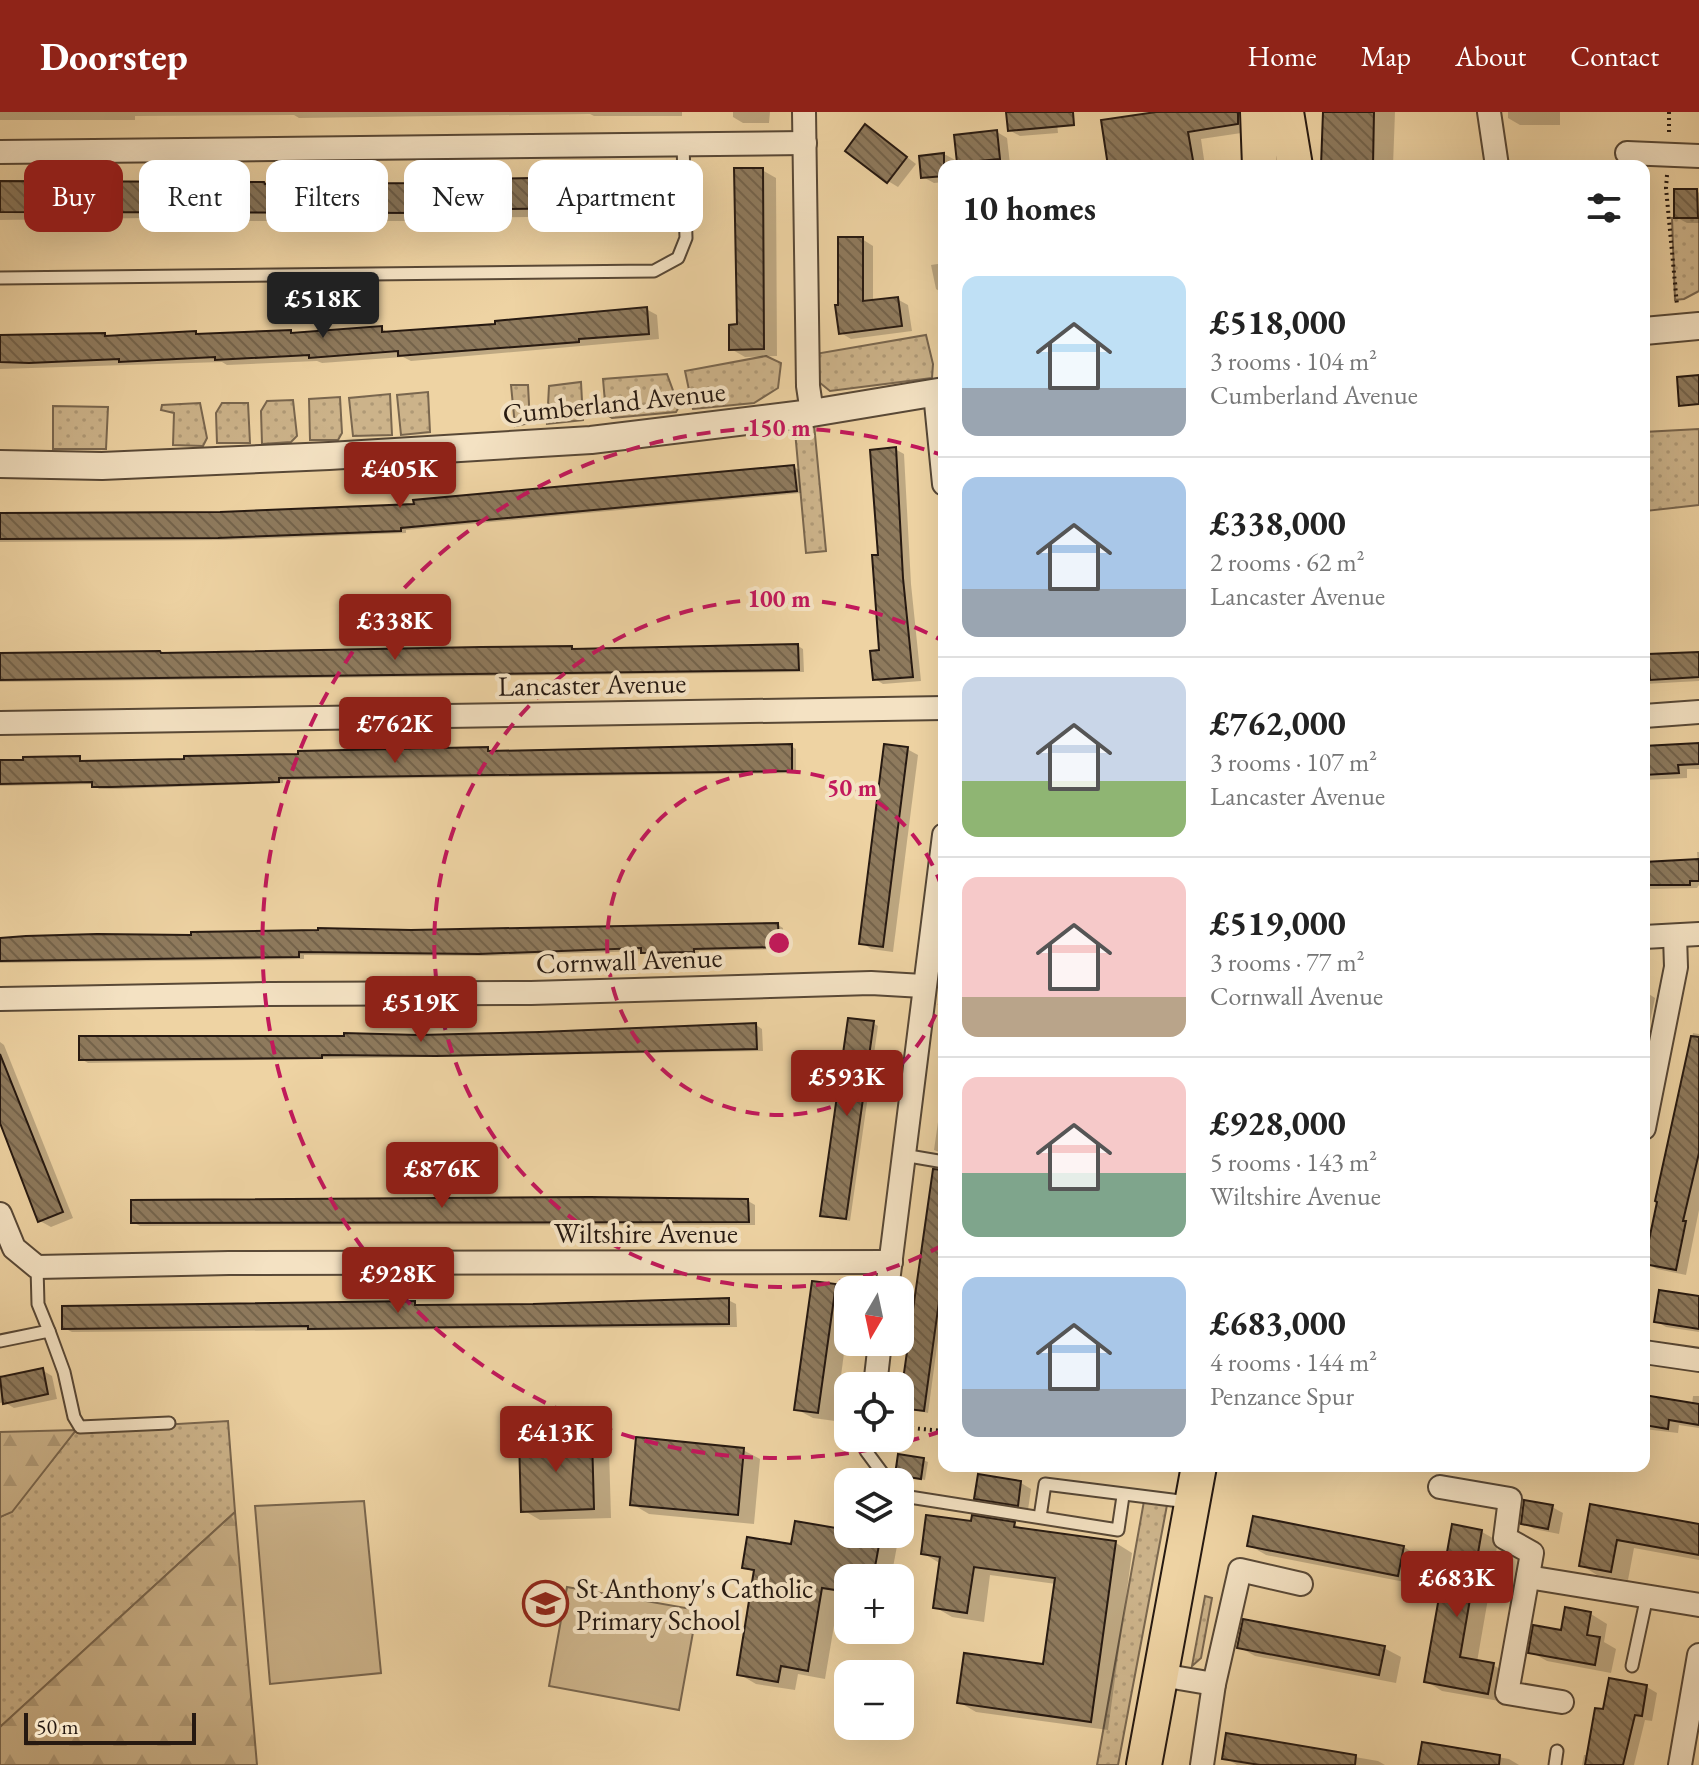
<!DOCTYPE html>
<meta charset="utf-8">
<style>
body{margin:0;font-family:"EB Garamond",serif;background:#f2f2f2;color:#222;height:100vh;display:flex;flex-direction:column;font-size:30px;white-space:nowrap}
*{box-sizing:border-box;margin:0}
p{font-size:26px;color:#767676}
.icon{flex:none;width:44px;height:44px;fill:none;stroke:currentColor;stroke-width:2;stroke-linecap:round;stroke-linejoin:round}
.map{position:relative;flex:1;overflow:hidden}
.side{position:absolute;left:938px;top:48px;width:712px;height:1312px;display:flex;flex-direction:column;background:#fff;border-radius:16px;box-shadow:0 8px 32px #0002}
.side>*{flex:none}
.guide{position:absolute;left:24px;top:48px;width:760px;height:72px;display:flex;gap:16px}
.needle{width:52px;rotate:189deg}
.controls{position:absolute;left:834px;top:1164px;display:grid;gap:16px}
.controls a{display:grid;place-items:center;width:80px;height:80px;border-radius:16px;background:#fff;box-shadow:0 8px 32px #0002;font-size:40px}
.scale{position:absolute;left:24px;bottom:20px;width:172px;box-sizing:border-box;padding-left:8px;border:4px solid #261911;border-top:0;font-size:22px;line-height:28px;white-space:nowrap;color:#261911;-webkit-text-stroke:6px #f4e2c3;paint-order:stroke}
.price{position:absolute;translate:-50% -68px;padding:0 18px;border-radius:8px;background:#8f2418;color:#fff;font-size:26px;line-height:52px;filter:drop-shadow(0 2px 4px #0008)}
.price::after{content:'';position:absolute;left:50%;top:48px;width:24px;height:18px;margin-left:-12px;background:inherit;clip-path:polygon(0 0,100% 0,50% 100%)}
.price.on{background:#222;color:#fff}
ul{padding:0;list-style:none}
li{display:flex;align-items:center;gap:24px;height:200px;padding:0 24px}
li+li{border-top:2px solid #e0e0e0}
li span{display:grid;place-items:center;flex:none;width:224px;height:160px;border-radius:16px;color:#555}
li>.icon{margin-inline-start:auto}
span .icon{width:96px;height:96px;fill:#fffc;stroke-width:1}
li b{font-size:34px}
h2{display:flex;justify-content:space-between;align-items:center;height:96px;padding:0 24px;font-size:34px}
.chip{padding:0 28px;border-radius:16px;background:#fff;box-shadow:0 8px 32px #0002;font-size:28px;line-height:72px}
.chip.on{background:#8f2418;color:#fff}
header{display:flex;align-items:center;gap:48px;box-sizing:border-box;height:112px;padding:0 40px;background:#8f2418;color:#fff}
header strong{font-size:38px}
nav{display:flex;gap:44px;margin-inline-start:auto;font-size:28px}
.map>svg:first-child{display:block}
</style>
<header>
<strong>Doorstep</strong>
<nav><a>Home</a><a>Map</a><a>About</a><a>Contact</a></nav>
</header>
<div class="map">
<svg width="1699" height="1653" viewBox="0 0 1699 1653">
<defs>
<pattern id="grass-dots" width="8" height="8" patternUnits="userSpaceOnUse" patternTransform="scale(2)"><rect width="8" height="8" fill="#ccb38a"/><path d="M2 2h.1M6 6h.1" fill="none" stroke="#af9976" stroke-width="1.8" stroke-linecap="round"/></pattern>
<pattern id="forest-firs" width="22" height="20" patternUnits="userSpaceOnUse" patternTransform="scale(2)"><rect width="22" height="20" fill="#ccb38a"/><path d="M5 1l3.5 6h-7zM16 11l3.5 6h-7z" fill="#af9976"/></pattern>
<pattern id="building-back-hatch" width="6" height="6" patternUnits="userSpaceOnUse" patternTransform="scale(2)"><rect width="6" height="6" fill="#8e7a5d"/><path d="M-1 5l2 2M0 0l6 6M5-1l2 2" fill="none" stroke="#74634b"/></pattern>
</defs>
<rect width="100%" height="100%" fill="#eed3a3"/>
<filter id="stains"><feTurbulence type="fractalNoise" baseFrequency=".0025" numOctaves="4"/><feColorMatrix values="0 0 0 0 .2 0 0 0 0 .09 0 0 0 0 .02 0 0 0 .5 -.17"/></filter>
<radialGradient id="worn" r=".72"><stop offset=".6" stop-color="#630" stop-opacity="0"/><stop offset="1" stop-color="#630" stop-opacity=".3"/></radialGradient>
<!-- grass -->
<g fill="url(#grass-dots)" stroke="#79664e" stroke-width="2">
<path d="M1672,106H1699V179L1684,187L1675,188Z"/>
<path d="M926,223L933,252L932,266L830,279L814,266L815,242Z"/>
<path d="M766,244L781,251L778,276L754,291L693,297L685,259Z"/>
<path d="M667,262L679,295L676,300L612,306L606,302L603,267Z"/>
<path d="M581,270L583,308L547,312L549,274Z"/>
<path d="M511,273H528L530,311L515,314Z"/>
<path d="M428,280L430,320L401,323L397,283Z"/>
<path d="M390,282L392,323L353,324L349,286Z"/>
<path d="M340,285L342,321L338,328H310L309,287Z"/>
<path d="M293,288L297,324L291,330L262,332L261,299L267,289Z"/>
<path d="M200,291L207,326L203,334L173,333L174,301L161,298L162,293Z"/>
<path d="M222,291H248L250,331H217L216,301Z"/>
<path d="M53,294L108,295L106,337H53Z"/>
<path d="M814,312L826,439L806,441L795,319Z"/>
<path d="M1699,317V393L1646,399L1644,320Z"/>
<path d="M228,1309L235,1400L0,1615V1405L12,1399L76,1318Z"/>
<path d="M1144,1389L1167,1393L1118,1653H1097Z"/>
<path d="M1205,1484L1212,1486L1201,1546L1192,1554Z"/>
</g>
<!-- forest -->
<g fill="url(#forest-firs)" stroke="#79664e" stroke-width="2">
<path d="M76,1318L12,1400L0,1405V1320Z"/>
<path d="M235,1400L257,1653H0V1615Z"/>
</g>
<!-- park -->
<g fill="#ccb38a" stroke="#79664e" stroke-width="2">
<path d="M364,1389L381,1561L270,1572L255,1394Z"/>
<path d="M567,1475L697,1498L679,1598L549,1574Z"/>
</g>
<!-- shadow -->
<g fill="#0003">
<path d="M0,0H682V4H594L590,2L299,6L294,3L135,4V8H0Z"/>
<path d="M733,0H770L769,11H743L733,5Z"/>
<path d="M1008,0H1056L1058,21L1020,24L1009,18Z"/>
<path d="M1162,0H1245L1248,20L1201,27L1205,54H1110Z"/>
<path d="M1325,0H1395L1393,54H1326Z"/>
<path d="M1508,0H1560V13H1520L1508,6Z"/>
<path d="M997,20L1007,26L1010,52L966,54L959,50Z"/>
<path d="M876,21L916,52L898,75L888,69Z"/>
<path d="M946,43L957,49V54H944V70L934,71L923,65L921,46Z"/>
<path d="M762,58L776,66L777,244L745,245L731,237L739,214Z"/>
<path d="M664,67L679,76L680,103L440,106V109H151L146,106L0,108V73L268,74Z"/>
<path d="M1697,79L1699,81V111H1687L1676,105Z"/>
<path d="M862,127L873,134V190L897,187L908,193L912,219L851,227L841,221L839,194Z"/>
<path d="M944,151V182L936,177L931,153Z"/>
<path d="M646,197L657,203L659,227L411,249L403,245L322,251L317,249L227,253L222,250L0,257V226L104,223L109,226L195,221L200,224L291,220L297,223L381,216L391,222L498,213Z"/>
<path d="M895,337L904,342L911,472L921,569L883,572L875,567L882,540L881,445Z"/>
<path d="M794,355L799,358L801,381L406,418V421L225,428L0,430V404L220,402L416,394Z"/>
<path d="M798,534L803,537L804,560L0,570V543L572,536L576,538Z"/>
<path d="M1699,542V569L1644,572V546Z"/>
<path d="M1699,631V657H1687V666L1644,668V635Z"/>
<path d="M791,634L796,637V661L283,668V671L118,677H99L94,672L0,674V650L79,646L84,651L487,637L493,641Z"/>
<path d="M907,637L918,643L893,840L871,837L861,830Z"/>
<path d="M1697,740H1699V773L1697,776L1644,777V750H1698Z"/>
<path d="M778,813L783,816L784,837L699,839V842L649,843L643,839L487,844L304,843V847L0,851V828Z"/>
<path d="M1644,879L1655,886L1644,939Z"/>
<path d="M873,911L878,914L850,1109L827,1105L823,1103Z"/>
<path d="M756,913L762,917L763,939L88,951L81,947L419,925Z"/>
<path d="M1693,921L1699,922V1098L1686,1163L1657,1157L1646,1151Z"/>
<path d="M0,930L4,933L73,1106L51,1115L40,1109L0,1009Z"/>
<path d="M944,968V1042L934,1038Z"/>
<path d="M944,1060V1182L928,1301L901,1295Z"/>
<path d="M748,1089L755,1093V1113L140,1114L133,1110Z"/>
<path d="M835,1174L848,1182V1211L835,1309L813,1306L796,1297Z"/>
<path d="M1699,1187V1220L1666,1215L1656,1209Z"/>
<path d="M728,1188L736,1192L737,1215L72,1220L64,1216L415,1191L420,1195Z"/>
<path d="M42,1258L52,1264L57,1287L14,1296L4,1290L0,1291V1263L6,1266Z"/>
<path d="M1693,1284H1699V1316L1679,1313L1678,1321L1644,1317V1286L1692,1293Z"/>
<path d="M592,1327L609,1337L611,1406L540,1408L523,1398Z"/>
<path d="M743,1338L760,1347L754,1412L649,1402L632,1392Z"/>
<path d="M923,1348L928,1350L925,1368L897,1362Z"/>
<path d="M1021,1371L1031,1377L1028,1398L987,1392L976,1386Z"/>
<path d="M1591,1394L1699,1414V1448L1634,1436L1628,1468L1597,1463L1581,1453Z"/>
<path d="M1552,1395L1563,1401L1559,1422L1534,1417L1523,1411Z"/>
<path d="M1255,1406L1404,1435L1420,1445L1415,1472L1266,1443L1249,1433Z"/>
<path d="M973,1412H1014L1026,1419L1116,1431L1132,1441L1108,1618L976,1600L959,1590L1045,1554L1056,1472L990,1463L984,1510L952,1505L935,1495L941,1452L923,1441Z"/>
<path d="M848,1420V1422L880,1425L897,1434L891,1466H848V1485L839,1484L825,1567L798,1562L795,1578L756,1572L739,1562L756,1461L744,1455L793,1434Z"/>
<path d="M1482,1420L1498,1429L1477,1550L1493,1553L1510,1563L1505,1590L1442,1579L1426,1569Z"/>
<path d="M1567,1498L1591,1502L1607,1512L1604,1530L1616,1537L1611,1561L1547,1549L1531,1540L1562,1521Z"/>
<path d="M1239,1535L1384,1536L1401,1545L1396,1571L1255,1544Z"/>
<path d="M1647,1575L1657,1581L1652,1609L1645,1608L1634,1653H1582L1584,1643H1589L1605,1600Z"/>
<path d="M1228,1623L1378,1649L1385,1653H1237L1224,1645Z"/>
<path d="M1424,1632L1509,1647L1519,1653H1420Z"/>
</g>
<!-- building -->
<g fill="url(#building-back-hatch)" stroke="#261911" stroke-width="2">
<path d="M1006,0H1073L1074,13L1008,19Z"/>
<path d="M1156,0H1238V12L1188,20L1194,54H1108L1101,8Z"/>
<path d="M1323,0H1374L1373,54H1321Z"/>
<path d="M865,12L907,45L887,71L845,39Z"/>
<path d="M997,18L1000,47L957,51L954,23Z"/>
<path d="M944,41V64L921,66L919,44Z"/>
<path d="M734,56H763L764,237L729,238V213L737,212Z"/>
<path d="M581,65H664L665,95L425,98V101L0,100V69L264,70L265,72L432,71V68Z"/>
<path d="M1674,77H1697L1698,106H1674Z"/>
<path d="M838,125H863V189L898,185L902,214L839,222L835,193H838Z"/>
<path d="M647,195L649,222L579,227V230L398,244V239L309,246V243L215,248V245L119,250V247L29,251L0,250V223L105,221V224L196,219V222L291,218V221L382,214V220L495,212V209Z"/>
<path d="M1699,263V292L1679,294L1677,265Z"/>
<path d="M896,335L903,466L913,565L873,568L870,539L879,538L872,443H878L870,338Z"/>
<path d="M794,353L797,379L401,416V419L218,426L0,427V401L220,400L414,392L413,388Z"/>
<path d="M798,532L799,558L0,568V541L160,539L161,541L481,535L572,534V537Z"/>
<path d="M1699,540V565L1650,568L1648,542Z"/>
<path d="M1699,631V652L1678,653L1679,661L1644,663V634Z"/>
<path d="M792,632V659L279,666V670L111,675H92V670L0,672V648H23V645L80,644V649L184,647V644L298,642V639L488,635V639L542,638Z"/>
<path d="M884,632L908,635L883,835L859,832Z"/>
<path d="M1699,747V769H1690V773H1644V750Z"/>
<path d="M778,811L779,835L694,837V840L641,841V836L479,842L299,840V845L0,849V826L26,824L97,822L191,823V820L318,818V816L411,818Z"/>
<path d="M848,906L874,909L846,1107L820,1104Z"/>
<path d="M756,911L757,937L436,944L322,943V946L79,948V924H344V921L419,923L540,920Z"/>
<path d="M1691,924L1699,925V1041L1683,1109H1686L1676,1158L1644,1152L1657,1090L1655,1089Z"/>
<path d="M0,942L63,1100L38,1110L0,1011Z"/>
<path d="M933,1057L944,1058V1153L924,1299L900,1296V1289Z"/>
<path d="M590,1085L748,1087L749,1110L131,1111V1088Z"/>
<path d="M812,1169L836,1172L818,1301L794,1298Z"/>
<path d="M1659,1178L1699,1184V1217L1654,1210Z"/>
<path d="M729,1186V1212L308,1217V1214L62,1217V1194L415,1189V1193L533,1192Z"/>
<path d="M43,1256L48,1282L3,1292L0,1265Z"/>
<path d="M1644,1283L1699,1292V1313L1669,1308L1668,1317L1644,1313Z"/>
<path d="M592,1325L594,1397L521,1400L519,1327Z"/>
<path d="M636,1325L744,1336L738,1403L630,1393Z"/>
<path d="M898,1342L924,1346L921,1367L895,1363Z"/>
<path d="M978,1362L1021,1369L1018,1394L974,1387Z"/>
<path d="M1524,1388L1553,1393L1548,1417L1521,1412Z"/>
<path d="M1590,1392L1699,1412V1443L1617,1428L1611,1460L1579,1454Z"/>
<path d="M926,1403L971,1409L972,1403L1015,1410L1014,1415L1116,1429L1091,1610L957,1591L964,1541L1043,1552L1055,1466L974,1455L967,1501L933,1496L940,1445L921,1442Z"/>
<path d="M1253,1404L1404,1434L1398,1464L1247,1434Z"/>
<path d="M795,1409L848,1418V1422H881L873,1466H848V1480L822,1476L808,1559L781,1554L778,1570L737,1563L754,1458L742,1456L747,1425L791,1432Z"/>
<path d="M1452,1412L1482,1418L1460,1545L1494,1551L1488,1582L1424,1570Z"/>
<path d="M1565,1495L1591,1500L1587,1523L1600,1525L1595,1553L1528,1541L1533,1513L1561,1518Z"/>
<path d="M1243,1507L1385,1534L1379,1563L1237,1536Z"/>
<path d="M1609,1566L1647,1573L1642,1604L1635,1603L1623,1653H1585L1595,1596L1603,1597Z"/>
<path d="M1226,1621L1356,1643L1355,1653H1260L1222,1647Z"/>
<path d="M1422,1630L1500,1643L1499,1653H1418Z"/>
</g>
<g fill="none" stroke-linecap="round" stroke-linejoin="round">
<defs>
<g id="service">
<path d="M0,166L654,159L678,146L686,126L683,33"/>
<path d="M903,1043L944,1050"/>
<path d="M49,1219L64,1260L74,1305L80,1315L169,1311"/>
<path d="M0,1229L49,1219L38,1192L37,1155"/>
<path d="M868,1326L866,1339L889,1370"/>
<path d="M900,1381L903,1384L1118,1418L1123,1384"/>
<path d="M1040,1405L1045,1372L1188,1390"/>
<path d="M1632,1554L1647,1484"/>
<path d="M1555,1653L1557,1639"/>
</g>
<g id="minor">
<path d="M804,0L808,274L812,301"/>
<path d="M1489,0L1497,54"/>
<path d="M0,40L805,31"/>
<path d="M1627,41L1699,44"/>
<path d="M935,281L944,372"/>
<path d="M1644,604L1699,600"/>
<path d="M0,611L944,596"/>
<path d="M1644,825L1699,822"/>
<path d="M0,887L270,882L531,881L871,871L923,874"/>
<path d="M1644,1016L1676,855L1675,824"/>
<path d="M0,1102L14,1136L37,1155L229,1151L891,1150"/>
<path d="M887,1178L944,723"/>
<path d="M1644,1240L1699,1248"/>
<path d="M875,1274L880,1230"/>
<path d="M1440,1375L1510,1387L1505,1426L1532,1441L1507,1581L1562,1590"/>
<path d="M1528,1465L1699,1493"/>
<path d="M1161,1563L1214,1572"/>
<path d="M1202,1653L1214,1572L1240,1458L1301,1472"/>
<path d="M1680,1653L1699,1543"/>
</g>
<g id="tertiary">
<path d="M1644,219L1699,214"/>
<path d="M0,352L102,354L329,344L591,328L812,301L944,279"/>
</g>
<g id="primary">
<path d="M1258,0L1260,54"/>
<path d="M1286,0L1295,54"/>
<path d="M1144,1653L1199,1354"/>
</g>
</defs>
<!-- service casing -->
<use href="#service" stroke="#584836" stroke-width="15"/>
<!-- minor casing -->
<use href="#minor" stroke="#584836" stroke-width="26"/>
<!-- tertiary casing -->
<use href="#tertiary" stroke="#584836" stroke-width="30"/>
<!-- primary casing -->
<use href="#primary" stroke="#261911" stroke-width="38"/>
<!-- path -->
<g stroke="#261911" stroke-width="4" stroke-dasharray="2 4" stroke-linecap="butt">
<path d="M1669,0V22"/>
<path d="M1667,63L1666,76L1677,193"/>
<path d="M900,1315L944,1319"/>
</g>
<!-- service -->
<use href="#service" stroke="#f4e2c3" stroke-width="11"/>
<!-- minor -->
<use href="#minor" stroke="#f4e2c3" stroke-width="22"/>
<!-- tertiary -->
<use href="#tertiary" stroke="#f4e2c3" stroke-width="26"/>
<!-- primary -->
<use href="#primary" stroke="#eed3a3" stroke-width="34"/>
</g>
<!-- distance rings -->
<g fill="none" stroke="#c2185b" stroke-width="4" stroke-dasharray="14 10">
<path d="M944 880A172 172 0 1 1 944 782"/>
<path d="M943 1133A344 344 0 1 1 943 529"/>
<path d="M942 1319A515 515 0 1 1 942 343"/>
</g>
<!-- icons -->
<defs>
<symbol id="school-ring" viewBox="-11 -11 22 22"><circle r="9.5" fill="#f4e2c3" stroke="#8f2418" stroke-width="1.5"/><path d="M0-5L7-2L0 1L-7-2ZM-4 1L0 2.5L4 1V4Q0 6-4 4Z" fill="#8f2418"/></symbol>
</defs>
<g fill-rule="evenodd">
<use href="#school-ring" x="520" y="1466" width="51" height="51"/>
</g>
<g text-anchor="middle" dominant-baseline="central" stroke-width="8" stroke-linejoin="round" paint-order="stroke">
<!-- street labels -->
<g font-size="28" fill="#261911" stroke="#f4e2c3">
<text transform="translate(614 290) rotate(-6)">Cumberland Avenue</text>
<text transform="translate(592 572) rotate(-1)">Lancaster Avenue</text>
<text transform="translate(629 848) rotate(-2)">Cornwall Avenue</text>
<text x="646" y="1121">Wiltshire Avenue</text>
</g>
<!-- poi labels -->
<g font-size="28" fill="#261911" stroke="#f4e2c3" text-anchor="start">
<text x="576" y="1476">St Anthony's Catholic<tspan x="576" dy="32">Primary School</tspan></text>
</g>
</g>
<circle cx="779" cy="831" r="12" fill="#c2185b" stroke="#f4e2c3" stroke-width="4"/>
<g font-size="24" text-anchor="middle" font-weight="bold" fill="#c2185b" stroke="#f4e2c3" stroke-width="8" stroke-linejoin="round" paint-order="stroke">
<text x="779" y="324">150 m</text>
<text x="779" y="495">100 m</text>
<text x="852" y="684">50 m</text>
</g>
<rect width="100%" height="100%" filter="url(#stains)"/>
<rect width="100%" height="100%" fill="url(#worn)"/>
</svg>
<div class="controls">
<a><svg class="needle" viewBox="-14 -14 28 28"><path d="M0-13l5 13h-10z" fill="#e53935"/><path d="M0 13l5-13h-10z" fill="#767676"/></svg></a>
<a><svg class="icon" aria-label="locate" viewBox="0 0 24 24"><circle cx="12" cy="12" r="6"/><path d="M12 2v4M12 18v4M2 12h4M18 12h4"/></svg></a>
<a><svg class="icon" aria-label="layers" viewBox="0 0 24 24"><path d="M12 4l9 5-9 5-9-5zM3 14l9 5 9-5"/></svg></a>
<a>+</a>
<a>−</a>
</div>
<div class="scale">50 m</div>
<b class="price on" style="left:323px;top:228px">£518K</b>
<b class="price" style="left:400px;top:398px">£405K</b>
<b class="price" style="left:395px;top:550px">£338K</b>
<b class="price" style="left:395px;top:653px">£762K</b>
<b class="price" style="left:421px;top:932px">£519K</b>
<b class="price" style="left:847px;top:1006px">£593K</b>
<b class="price" style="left:442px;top:1098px">£876K</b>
<b class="price" style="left:398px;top:1203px">£928K</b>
<b class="price" style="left:556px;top:1362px">£413K</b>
<b class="price" style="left:1457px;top:1507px">£683K</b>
<div class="guide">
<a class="chip on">Buy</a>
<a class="chip">Rent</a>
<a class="chip">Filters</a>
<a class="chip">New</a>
<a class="chip">Apartment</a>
</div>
<section class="side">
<h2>10 homes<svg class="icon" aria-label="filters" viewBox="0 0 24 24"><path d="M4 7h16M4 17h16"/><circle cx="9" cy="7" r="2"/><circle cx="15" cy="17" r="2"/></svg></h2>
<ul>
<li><span style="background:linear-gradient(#bfe0f5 70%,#9aa5b1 0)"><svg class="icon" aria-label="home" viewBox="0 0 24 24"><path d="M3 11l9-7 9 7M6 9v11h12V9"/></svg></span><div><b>£518,000</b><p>3 rooms · 104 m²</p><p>Cumberland Avenue</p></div></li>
<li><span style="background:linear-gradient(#a9c7e8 70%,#9aa5b1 0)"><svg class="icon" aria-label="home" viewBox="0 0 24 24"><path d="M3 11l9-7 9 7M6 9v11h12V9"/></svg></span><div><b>£338,000</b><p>2 rooms · 62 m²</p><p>Lancaster Avenue</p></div></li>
<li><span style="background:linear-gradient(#c9d6e8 65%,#8fb573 0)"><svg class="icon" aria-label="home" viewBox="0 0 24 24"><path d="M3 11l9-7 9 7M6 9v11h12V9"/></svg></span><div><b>£762,000</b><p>3 rooms · 107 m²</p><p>Lancaster Avenue</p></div></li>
<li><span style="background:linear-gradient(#f6c9c9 75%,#b9a48a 0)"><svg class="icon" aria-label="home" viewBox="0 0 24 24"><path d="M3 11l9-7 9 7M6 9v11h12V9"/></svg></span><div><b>£519,000</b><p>3 rooms · 77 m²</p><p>Cornwall Avenue</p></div></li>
<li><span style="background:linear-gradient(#f6c9c9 60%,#7fa58c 0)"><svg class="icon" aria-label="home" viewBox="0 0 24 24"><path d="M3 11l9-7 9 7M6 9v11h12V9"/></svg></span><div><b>£928,000</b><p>5 rooms · 143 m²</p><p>Wiltshire Avenue</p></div></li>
<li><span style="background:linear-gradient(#a9c7e8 70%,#9aa5b1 0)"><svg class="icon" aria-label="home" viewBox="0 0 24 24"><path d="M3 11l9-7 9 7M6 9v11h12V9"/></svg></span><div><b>£683,000</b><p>4 rooms · 144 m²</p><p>Penzance Spur</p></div></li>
</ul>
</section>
</div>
